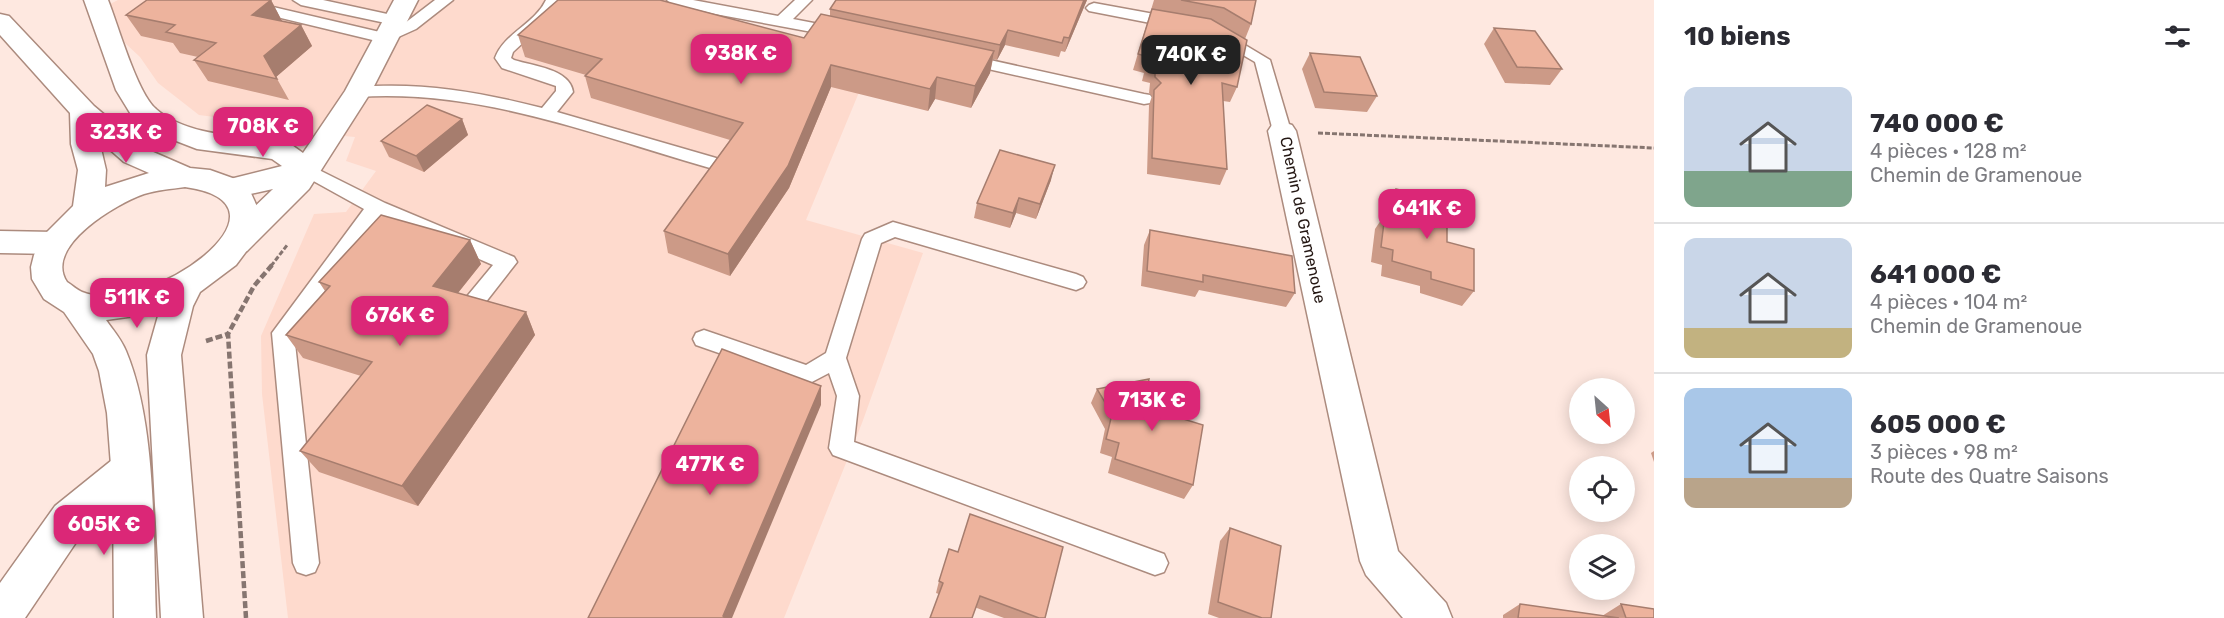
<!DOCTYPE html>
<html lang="fr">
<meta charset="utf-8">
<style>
body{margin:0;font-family:Rubik,sans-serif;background:#f2f2f3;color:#2b2b33;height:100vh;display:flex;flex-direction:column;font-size:22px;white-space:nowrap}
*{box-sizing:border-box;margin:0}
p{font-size:20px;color:#7c7c81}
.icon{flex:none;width:33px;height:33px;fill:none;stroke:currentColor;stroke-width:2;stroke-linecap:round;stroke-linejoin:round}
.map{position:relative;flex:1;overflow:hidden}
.sheet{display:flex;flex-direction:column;background:#fff;width:570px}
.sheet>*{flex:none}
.needle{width:39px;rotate:153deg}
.fabs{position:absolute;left:1569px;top:378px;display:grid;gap:12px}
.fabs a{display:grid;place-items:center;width:66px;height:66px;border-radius:50%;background:#fff;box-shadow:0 3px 15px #0003;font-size:30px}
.price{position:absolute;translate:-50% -51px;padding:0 14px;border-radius:12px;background:#db2777;color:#fff;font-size:20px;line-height:39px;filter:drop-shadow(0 2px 3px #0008)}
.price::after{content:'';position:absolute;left:50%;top:36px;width:18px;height:14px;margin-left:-9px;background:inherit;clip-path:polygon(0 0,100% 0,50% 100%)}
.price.on{background:#222;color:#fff}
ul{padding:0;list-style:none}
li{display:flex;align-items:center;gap:18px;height:150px;padding:0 30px}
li+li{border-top:2px solid #e1e1e2}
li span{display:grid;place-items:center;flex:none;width:168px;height:120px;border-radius:12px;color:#555}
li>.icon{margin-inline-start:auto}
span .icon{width:72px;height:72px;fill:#fffc;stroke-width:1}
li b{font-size:26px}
h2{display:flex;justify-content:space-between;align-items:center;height:72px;padding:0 30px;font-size:26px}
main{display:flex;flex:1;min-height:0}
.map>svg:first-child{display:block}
</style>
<main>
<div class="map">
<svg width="1654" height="618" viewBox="0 0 1654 618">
<rect width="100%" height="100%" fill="#fee8e0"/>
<!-- built -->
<path fill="#fedacd" d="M118,0H756H707L694,13L872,61L806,220L923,253L862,423L784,618H288L262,394L261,336L314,214L346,212L376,171L346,161L355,137L323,134L310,142L297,146L268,145L254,117L238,120L199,115L158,83L140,57L125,43L110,4Z"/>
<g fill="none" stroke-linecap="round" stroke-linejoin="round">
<defs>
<g id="service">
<path d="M216,0H243L384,33L405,23L435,0H453L416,29L385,43L219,3Z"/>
<path d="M293,0H323L401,17L403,20L395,25L301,5Z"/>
<path d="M546,0H562L554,14L513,52L511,58L514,60C533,66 570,69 573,92L557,112L716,158L719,162L716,166L710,168C593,135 482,89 358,97L352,96L350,92L352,88L358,87C423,82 479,92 542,108L556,91V86L502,68L495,58C504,33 535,24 546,0Z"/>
<path d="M667,0H693L778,16L795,0H812L793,19L845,29L847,32L839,37L715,14L670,3Z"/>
<path d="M1094,3L1176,18L1184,23L1176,28L1089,11L1086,8L1089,5Z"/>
<path d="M1220,30L1270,60L1291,131L1288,135H1276L1273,131L1255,62L1214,38L1212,35Z"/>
<path d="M963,54L1144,94L1150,95L1153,99L1150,103L1144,104L957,62L955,59Z"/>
<path d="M305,163L385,203L514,257L517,262L478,312L471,314L464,312L461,306L464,300L493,265L380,216L294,334L319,563L315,572L306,575L297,572L293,563L272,333L364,209L299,173L296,169L299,165Z"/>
<path d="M893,222L1076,274L1083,277L1086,282L1083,287L1076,290L895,237L881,243L846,358L859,396L854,442L1164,554L1168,563L1164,572L1155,575L833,455L829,448L837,396L829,373L808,384L696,345L693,339L696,333L704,330L806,365L826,353L862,239L865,234Z"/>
</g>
<g id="minor">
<path d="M84,0H108C118,25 137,93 156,109C186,136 241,136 279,141L289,143L303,153L345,91L394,0H418L371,92L309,189L247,251L236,254L225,251L220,243L225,235L273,189L232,198L222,195L217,188L222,181L282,166L272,159L197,149L153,132L135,121L116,90Z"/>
<path d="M1282,122L1292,125L1296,131L1398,551L1446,603L1452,618H1403L1366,575L1360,561L1268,131L1272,125Z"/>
<path d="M0,231L55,232L66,235L71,243L66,251L55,254L0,253Z"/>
<path d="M130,451L143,456L149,468L143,480L83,532L25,618H0V583L55,506L117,456Z"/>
</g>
<path id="secondary" d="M0,14L9,16L94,106L144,148L190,168L210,170L238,180L250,191L259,211V226L248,249L236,265L200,292L193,306L181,355L203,618H161L147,355L160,309L135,316L106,320C113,330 121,339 126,351C157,425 153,537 156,618H114L113,492L107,413L99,371L93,354L64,312L44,299L32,279L31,267L34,255L45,234L73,206L78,170L71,144L70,113L0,35ZM99,140L124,162L149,173L105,187L106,170ZM185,187C308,204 147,319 82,292C77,290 72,285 67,282C43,246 118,203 144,194C157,190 171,189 185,187Z"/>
</defs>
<!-- service casing -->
<use href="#service" stroke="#ac8b7e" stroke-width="3"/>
<!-- minor casing -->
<use href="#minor" stroke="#ac8b7e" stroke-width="3"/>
<!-- secondary casing -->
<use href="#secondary" stroke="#ac8b7e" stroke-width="3"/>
<!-- path-far1 -->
<g stroke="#867570" stroke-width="3" stroke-dasharray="5 2" stroke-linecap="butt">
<path d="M1318,133L1654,148"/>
<path d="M271,266L288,244"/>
</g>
<!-- path -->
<g stroke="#867570" stroke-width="4.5" stroke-dasharray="7 3" stroke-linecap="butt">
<path d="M206,341L228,334"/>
<path d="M246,618L228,334L254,286L272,265"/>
</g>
<!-- service -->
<use href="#service" fill="#fff" fill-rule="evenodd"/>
<!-- minor -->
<use href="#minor" fill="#fff" fill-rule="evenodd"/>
<!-- secondary -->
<use href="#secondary" fill="#fff" fill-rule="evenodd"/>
</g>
<!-- wall -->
<g fill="#cc9a87">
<path d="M147,0H271L282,21L301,25L312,46L276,77L289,100L208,81L194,60L198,57L180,53L173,43L141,36L126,15Z"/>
<path d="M984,0H1087L1065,52L1061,51L1059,57L1005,45L997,60L993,59L990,73L971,108L935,99L928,111L831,87L789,188L730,276L668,253L664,231L730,140L591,98L585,76L586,75L525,57L518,35L804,38L830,16V9Z"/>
<path d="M1154,0H1256L1251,24L1245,39L1237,87L1230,102L1223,101L1227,169L1220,185L1147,174L1149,105L1152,96L1149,93L1150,83L1142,81L1144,73L1133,70Z"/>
<path d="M1494,28L1562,69L1550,85L1505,83L1484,44Z"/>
<path d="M1310,53L1377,96L1367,112L1315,108L1302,69Z"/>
<path d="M462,119L468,135L424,172L389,157L381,141Z"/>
<path d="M1051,180L1036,219L1016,213L1010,228L974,218L977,203Z"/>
<path d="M1396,189L1447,242L1474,291L1462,306L1420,293V286L1381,276L1382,265L1371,262L1375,229L1385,214L1386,204Z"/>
<path d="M1150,230L1295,293L1286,307L1199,290L1195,297L1141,286L1144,245Z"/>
<path d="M470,240L481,264L458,293L526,312L535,335L418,506L319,472L300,451L361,376L303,358L286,335L325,291L319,282Z"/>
<path d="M1097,389L1146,394L1180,418L1193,485L1184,499L1108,473L1112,457L1100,453L1105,429L1091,403Z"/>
<path d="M1654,451V462L1651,453Z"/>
<path d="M1230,528L1271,618H1219L1208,614L1220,541Z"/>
<path d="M939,581L1045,618H1004L936,593Z"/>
<path d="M1520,604L1602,616L1621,604L1654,618H1503V615Z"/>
</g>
<!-- shaded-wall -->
<g fill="#a67d6e">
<path d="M271,0L282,21L264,36L252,15Z"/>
<path d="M1084,0H1087L1065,52L1069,38Z"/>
<path d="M301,25L312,46L276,77L264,56Z"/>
<path d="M1008,30L1005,45L997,60L1000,45Z"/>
<path d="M994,51L990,73L971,108L975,86Z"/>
<path d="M831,65V87L789,188L730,276L728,254Z"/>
<path d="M937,77L935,99L928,111L930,89Z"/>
<path d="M462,119L468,135L424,172L416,156Z"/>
<path d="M1055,165L1051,180L1036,219L1040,204Z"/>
<path d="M1019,198L1016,213L1010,228L1013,213Z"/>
<path d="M470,240L481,264L445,309L433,286Z"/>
<path d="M526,312L535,335L418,506L402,486Z"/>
<path d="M821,386V405L732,618H723V616Z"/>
</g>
<!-- building -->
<g fill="#edb39d" stroke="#a67d6e" stroke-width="1.5">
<path d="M147,0H271L252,15L301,25L264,56L277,79L194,60L216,43L166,32L175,25L126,15Z"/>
<path d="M558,0H660L804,38L821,14L994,51L975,86L937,77L930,89L831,65L788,166L728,254L664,231L743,123L585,76L602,59L518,35Z"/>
<path d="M836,0H1084L1069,38L1064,37L1062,43L1008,30L1000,45L830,9Z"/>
<path d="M1181,0H1256L1251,24L1224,8Z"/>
<path d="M1152,9L1211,19L1247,40L1237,87L1222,83L1227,169L1152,158L1154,90L1161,83L1155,77V68L1147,66L1149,57L1138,54Z"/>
<path d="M1494,28L1535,31L1562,69L1517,67Z"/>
<path d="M1310,53L1360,57L1377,96L1324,92Z"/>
<path d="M427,105L462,119L416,156L381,141Z"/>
<path d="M1000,150L1055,165L1040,204L1019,198L1013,213L977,203Z"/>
<path d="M1396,189L1447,202V242L1474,249V291L1431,279V272L1392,261L1393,250L1381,247L1385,214L1394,217Z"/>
<path d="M381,215L470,240L433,286L526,312L402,486L300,451L372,362L286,335L330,286L319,282Z"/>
<path d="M1150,230L1292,256L1295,293L1203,275V282L1147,271Z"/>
<path d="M722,349L821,386L723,616L726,618H588Z"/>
<path d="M1149,379L1146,394L1182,405L1180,418L1203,425L1193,485L1115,459L1119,443L1106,439L1112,414L1097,389Z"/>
<path d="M970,514L1063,547L1045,618H1039L980,596L972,618H930L943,583L939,581L949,549L958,552Z"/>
<path d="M1230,528L1281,546L1271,618H1262L1218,602Z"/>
<path d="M1520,604L1619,618H1518Z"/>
<path d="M1621,604L1654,609V618H1626Z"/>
</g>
<g text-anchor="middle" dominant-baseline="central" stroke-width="5" stroke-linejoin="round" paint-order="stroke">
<!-- street labels -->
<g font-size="16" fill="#241713" stroke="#fff">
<text transform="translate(1303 220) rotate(78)">Chemin de Gramenoue</text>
</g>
</g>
</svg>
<div class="fabs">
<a><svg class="needle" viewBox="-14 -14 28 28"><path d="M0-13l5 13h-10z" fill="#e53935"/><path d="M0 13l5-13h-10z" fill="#7c7c81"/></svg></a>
<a><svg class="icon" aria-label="locate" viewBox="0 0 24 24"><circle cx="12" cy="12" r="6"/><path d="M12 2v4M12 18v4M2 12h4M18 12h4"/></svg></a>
<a><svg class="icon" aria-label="layers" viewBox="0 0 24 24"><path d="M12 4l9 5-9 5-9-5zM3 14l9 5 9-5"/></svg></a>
</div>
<b class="price" style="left:741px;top:85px">938K €</b>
<b class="price on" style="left:1191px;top:86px">740K €</b>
<b class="price" style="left:263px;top:158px">708K €</b>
<b class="price" style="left:126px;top:164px">323K €</b>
<b class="price" style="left:1427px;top:240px">641K €</b>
<b class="price" style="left:137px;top:329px">511K €</b>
<b class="price" style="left:400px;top:347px">676K €</b>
<b class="price" style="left:1152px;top:432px">713K €</b>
<b class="price" style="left:710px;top:496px">477K €</b>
<b class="price" style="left:104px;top:556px">605K €</b>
</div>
<section class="sheet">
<h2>10 biens<svg class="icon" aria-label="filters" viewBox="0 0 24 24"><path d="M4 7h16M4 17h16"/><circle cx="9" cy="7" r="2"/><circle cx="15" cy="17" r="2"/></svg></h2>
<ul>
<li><span style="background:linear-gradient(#c9d6e8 70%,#7fa58c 0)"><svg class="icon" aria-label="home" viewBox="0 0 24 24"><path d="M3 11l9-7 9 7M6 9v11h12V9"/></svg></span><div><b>740 000 €</b><p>4 pièces · 128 m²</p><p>Chemin de Gramenoue</p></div></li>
<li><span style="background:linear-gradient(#c9d6e8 75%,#c2b280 0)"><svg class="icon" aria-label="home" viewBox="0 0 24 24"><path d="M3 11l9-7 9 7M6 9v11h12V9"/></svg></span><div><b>641 000 €</b><p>4 pièces · 104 m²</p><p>Chemin de Gramenoue</p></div></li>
<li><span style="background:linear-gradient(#a9c7e8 75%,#b9a48a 0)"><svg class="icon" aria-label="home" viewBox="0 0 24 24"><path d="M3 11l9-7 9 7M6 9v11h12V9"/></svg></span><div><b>605 000 €</b><p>3 pièces · 98 m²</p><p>Route des Quatre Saisons</p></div></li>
</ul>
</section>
</main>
